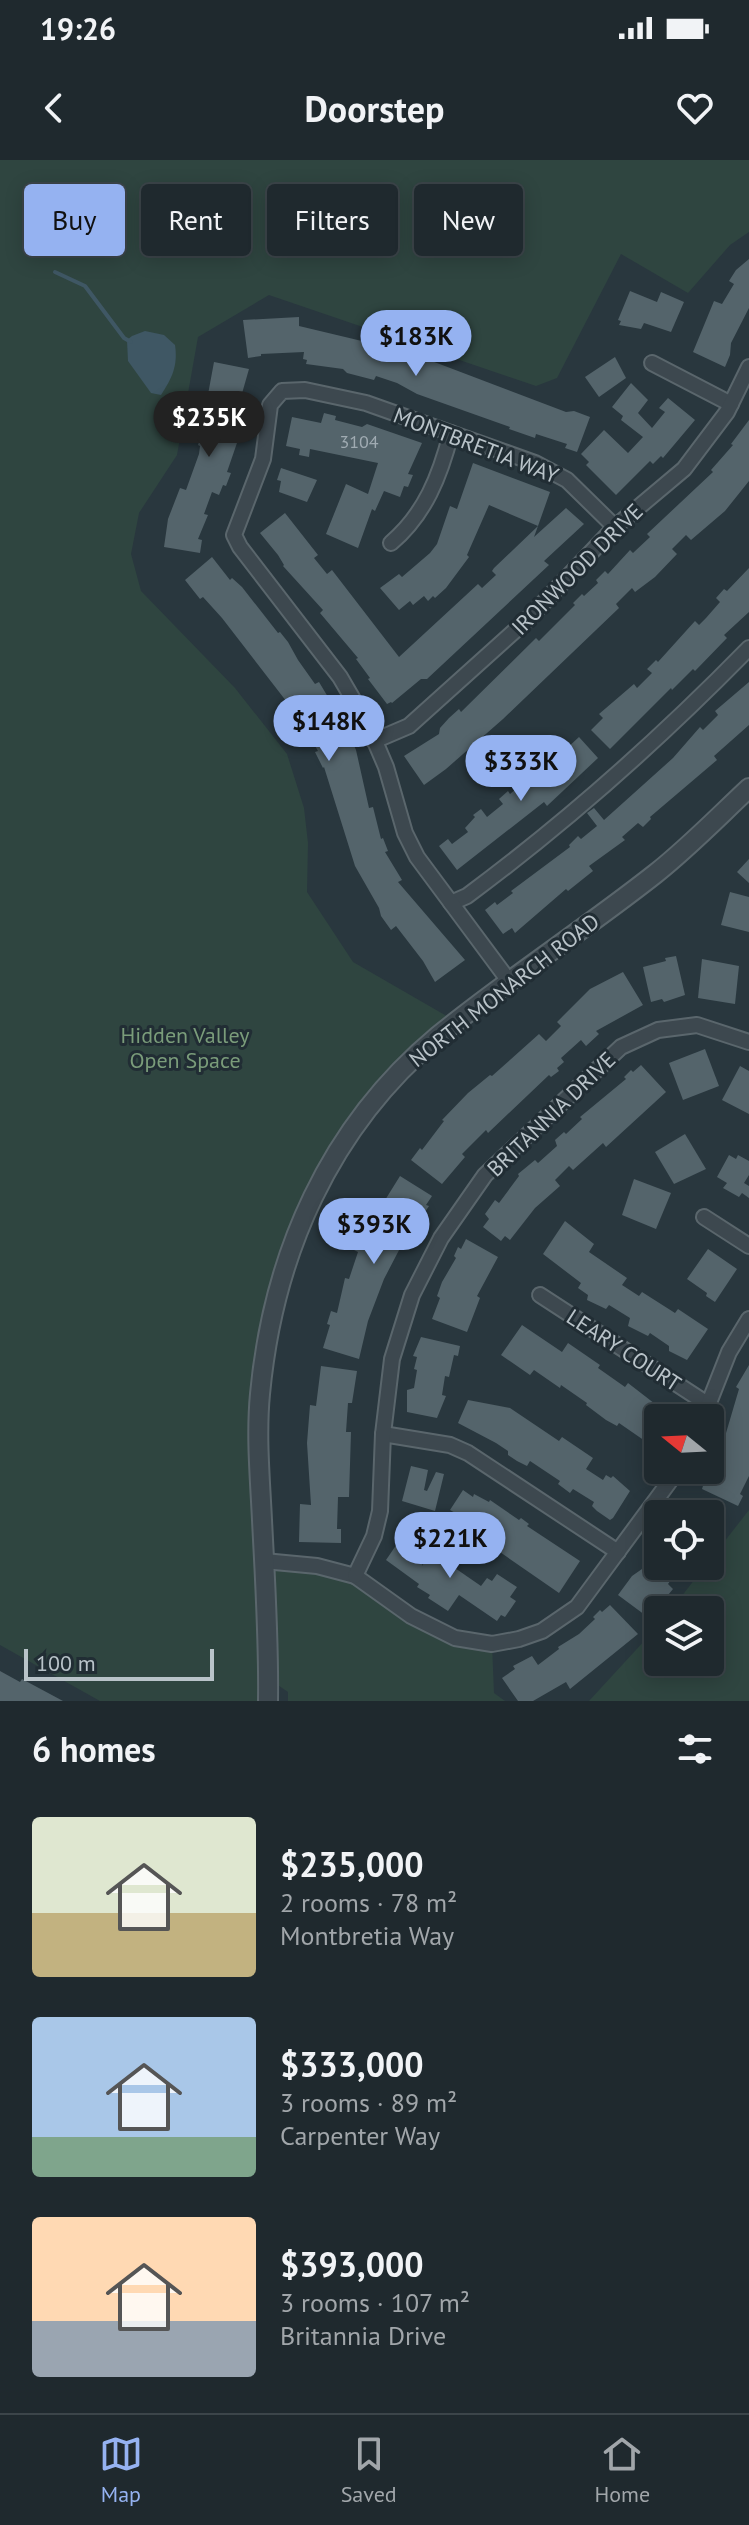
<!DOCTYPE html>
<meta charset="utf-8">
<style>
body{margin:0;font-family:"PT Sans",sans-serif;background:#2c353a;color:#f1f3f6;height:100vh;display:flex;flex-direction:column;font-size:30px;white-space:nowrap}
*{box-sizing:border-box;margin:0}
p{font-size:26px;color:#a1a6aa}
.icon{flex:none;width:44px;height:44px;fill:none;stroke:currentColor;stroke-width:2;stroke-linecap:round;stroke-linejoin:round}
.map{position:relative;height:1541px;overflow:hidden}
.panel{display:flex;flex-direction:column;background:#1f292e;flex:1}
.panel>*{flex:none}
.top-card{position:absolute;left:24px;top:24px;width:702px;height:72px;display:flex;gap:16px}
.needle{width:52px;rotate:288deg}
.buttons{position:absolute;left:644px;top:1244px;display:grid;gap:16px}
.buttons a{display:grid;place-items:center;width:80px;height:80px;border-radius:8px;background:#1f292e;box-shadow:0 4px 20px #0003,0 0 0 2px #3c454a;font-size:40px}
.scale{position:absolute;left:24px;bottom:20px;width:190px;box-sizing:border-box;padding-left:8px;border:4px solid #b9c3c9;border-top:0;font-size:22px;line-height:28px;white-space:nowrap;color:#b9c3c9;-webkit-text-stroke:6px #212d34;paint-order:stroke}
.price{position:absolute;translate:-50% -68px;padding:0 18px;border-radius:28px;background:#95b2f1;color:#111;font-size:26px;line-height:52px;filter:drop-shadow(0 2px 4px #0008)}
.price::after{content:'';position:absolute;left:50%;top:48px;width:24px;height:18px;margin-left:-12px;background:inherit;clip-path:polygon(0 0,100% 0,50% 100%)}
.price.current{background:#222;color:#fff}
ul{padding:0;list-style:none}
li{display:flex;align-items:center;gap:24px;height:200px;padding:0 32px}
li span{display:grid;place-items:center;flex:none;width:224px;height:160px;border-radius:8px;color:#555}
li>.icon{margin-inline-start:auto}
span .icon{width:96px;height:96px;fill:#fffc;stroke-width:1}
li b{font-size:34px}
h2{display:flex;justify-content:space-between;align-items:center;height:96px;padding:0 32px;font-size:34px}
.chip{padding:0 28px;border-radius:8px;background:#1f292e;box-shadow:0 4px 20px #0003,0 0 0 2px #3c454a;font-size:28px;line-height:72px}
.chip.current{background:#95b2f1;color:#111}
.status{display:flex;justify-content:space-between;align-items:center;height:56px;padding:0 40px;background:#1f292e;direction:ltr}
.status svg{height:22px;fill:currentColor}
header{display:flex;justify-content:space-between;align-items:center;height:104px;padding:0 32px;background:#1f292e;font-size:36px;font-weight:700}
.menu{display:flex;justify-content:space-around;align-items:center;height:112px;border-top:2px solid #3c454a;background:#1f292e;font-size:22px;color:#a1a6aa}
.menu a{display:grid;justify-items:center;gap:4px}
.menu .current{color:#95b2f1}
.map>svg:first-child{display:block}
</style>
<div class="status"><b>19:26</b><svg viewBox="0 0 49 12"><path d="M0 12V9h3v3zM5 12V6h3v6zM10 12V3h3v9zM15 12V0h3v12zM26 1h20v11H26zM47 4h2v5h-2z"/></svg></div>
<header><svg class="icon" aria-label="back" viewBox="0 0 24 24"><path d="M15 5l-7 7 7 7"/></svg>Doorstep<svg class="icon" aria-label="heart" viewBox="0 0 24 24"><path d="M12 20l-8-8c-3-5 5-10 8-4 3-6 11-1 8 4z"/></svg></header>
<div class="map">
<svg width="749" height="1541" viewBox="0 0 749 1541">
<rect width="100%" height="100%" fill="#29373e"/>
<!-- green -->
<g fill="#2f4540">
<path d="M0,0H749V72L730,85L688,133L621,94L557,218L536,226L269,135L198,177L177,295L139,353L131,394L141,431L235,528L287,594L304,648L308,683L307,732L353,802L457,862L436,878L329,1005L266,1180L264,1401L355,1416L411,1456L492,1484L494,1533L505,1541H288V1532L269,1519L268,1541H100L0,1485Z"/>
<path d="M749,1350V1541H589L658,1466V1502H710V1450H671L705,1406H710V1400Z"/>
</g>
<!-- water -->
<path fill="#3f5764" d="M145,171L164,175L175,185C178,206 172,218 161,235L151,233L128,201L127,180L132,176Z"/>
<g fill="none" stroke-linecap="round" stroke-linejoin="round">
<!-- stream -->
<path stroke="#3f5764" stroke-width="4" d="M55,112L85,126L124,178L131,182"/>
</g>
<!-- building -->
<g fill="#54646b">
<path d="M749,99V148L731,183L730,195L725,207L693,192L714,141L722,144L734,124L729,121L736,110Z"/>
<path d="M630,131L657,142L661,132L684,142L671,172L644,163L641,169L619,165L621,161L618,160Z"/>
<path d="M299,157V166L408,192L566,252L574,251L590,257L577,292L565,288L567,284L536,274L535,278L509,269L510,267L417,234L397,223L376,216L374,220L347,213L343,209L306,204L307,200L303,199L304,192L261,194V196L248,198L243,160Z"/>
<path d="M615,197L626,218L599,237L585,217Z"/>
<path d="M214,202L249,209L237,251L240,255L234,278L238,280L227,312L231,313L226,326L223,325L219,335L212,332L204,354L208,355L198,379L202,380L200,393L164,387L168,359L180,328L186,330L199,294L200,286L198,285L207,257L204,256Z"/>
<path d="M631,223L648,240L638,253L652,268L665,252L659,248L668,238L695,260L663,298L661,296L653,304L650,301L616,335L586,305L589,302L581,294L604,270L628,293L643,277L621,260L623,256L612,247Z"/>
<path d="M324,253L336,256L335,260L362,267L367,264L422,283L408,314L413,315L408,327L404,326L400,337L384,331L375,351L372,349L358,388L326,374L346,324L368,334L378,303L310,289L309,297L299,295L300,289L286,286L292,257L321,263Z"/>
<path d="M749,260V321L725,351L691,380L686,375L672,389L677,394L655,417L635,432L632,428L616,444L619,448L503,559L446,609L424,625L404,596L439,574L440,568L449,558L459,549L461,552L536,478L539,481L575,445L573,443L582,434L584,436L598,423L596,420L605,411L608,414L630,390L633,393L650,377L647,374L713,312L711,310L733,285L731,284Z"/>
<path d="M473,303L550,332L538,366L489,345L467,395L469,397L446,428L435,438L433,436L428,441L424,436L413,445L410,441L399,450L380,428L399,414L402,417L430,393L437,384L450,346L457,349Z"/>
<path d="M281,308L317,320L307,342L279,332L281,321L277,320Z"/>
<path d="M566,348L584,364L544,401L549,405L427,519H421L392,543L391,542L387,544L368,519L370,518L356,499L358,498L320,453L323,450L283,406L284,405L278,395L260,373L285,353L318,395L314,398L327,414L332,410L399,497L478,424L482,428L496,415L492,411L494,408L538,366L534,377Z"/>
<path d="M212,397L230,420L232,418L242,427L278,473L280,472L288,482L298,500L315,524L319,522L337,552L335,553L348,583L352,581L356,590L369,648L373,647L381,679L383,678L388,691L385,692L402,720L398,722L465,800L435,822L423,801L396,766L391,770L381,756L379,748L355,706L324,607L323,608L315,592L318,591L300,559L222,458L203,437L200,439L185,420Z"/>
<path d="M749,408V452L724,475L727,478L695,511L693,509L672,530L671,528L610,589L591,570L603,558L599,554L634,524L637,528L652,513L647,509L656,500L658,502L695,461L699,465L706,458L720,442L716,438L724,429L727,431Z"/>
<path d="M749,522V565L714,596L717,600L650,657L651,659L643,667L638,663L622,677L625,680L589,706L593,711L568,731L566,729L515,773L512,768L503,774L485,750L495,742L497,745L513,733L511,731L570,687L569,685L578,676L581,679L597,666L587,653L594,648L604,660L673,598L700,567L703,570L718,555L715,551Z"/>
<path d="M579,577L598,598L547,646L544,642L457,710L439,686L448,679L452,684L468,672L465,668L475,657L473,655L481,649L487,657L503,644L499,639L508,631L510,634L542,607L540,605L550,596L554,600Z"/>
<path d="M749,699V723L737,712Z"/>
<path d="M730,732L749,737V772L721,765Z"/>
<path d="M676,796L685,835L664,842L662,839L651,842L643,807L666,801L665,798Z"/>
<path d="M702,799L739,806L735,844L698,838Z"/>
<path d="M623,812L643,845L596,871L599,874L586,886L581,880L561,898L564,902L557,908L559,911L551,917L549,915L488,973L486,970L462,994L465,997L442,1024L411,1000L420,988L422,990L444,961L442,960L468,933L490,915L492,916L539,874L546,881L561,866L557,862L590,829Z"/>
<path d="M705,889L719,926L683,940L669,903Z"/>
<path d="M641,905L666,932L606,987L603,983L573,1010L569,1006L555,1020L560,1026L535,1048L510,1080L505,1076L501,1081L483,1067L489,1059L485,1054L495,1040L499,1043L519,1016L518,1014L535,1000L538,1003L557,986L555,980L564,972L566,974L582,959L580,957L626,919L624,917L631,910L633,912Z"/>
<path d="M740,906L749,911V954L722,940Z"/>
<path d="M685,974L706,1009L674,1024L655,992Z"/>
<path d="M729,995L736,999L738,995L749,1001V1015L744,1023L749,1026V1038L742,1033L739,1037L723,1028L727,1023L717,1017Z"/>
<path d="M400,1016L432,1036L426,1045L429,1046L423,1055L420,1053L410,1069L384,1119L368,1161L359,1199L323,1188L330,1165L327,1164L331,1151L337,1153L345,1118L349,1119L358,1092L354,1090Z"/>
<path d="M634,1019L671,1033L656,1069L622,1055Z"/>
<path d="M565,1061L594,1084L589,1092L627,1118L622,1125L639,1136L642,1132L675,1153L678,1149L708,1169L687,1200L669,1191V1186L650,1173L648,1176L628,1166L630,1158L609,1145L606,1149L587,1140L588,1135L578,1128L581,1123L543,1094Z"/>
<path d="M466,1079L498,1097L477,1136L480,1138L467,1172L432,1159L440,1138L437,1136L442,1122L456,1098L454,1096L458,1087L461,1089Z"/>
<path d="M708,1089L737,1109L715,1142L706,1136L707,1133L687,1119Z"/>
<path d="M522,1165L562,1192L568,1183L600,1205L598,1208L625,1227L628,1223L659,1247L661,1244L669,1250L664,1258H658V1290L619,1263L617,1266L606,1260L586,1245L587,1243L561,1225L560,1228L534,1210L530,1215L501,1195Z"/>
<path d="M421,1177L460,1186L458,1196L454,1195L449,1217L445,1216L442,1235L446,1236L437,1258L407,1252V1230L414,1228L417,1210L414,1209L417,1197L413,1196Z"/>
<path d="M749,1205V1316L740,1334L743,1336L738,1346L702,1329L708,1310H712L721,1290L739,1229L736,1227Z"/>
<path d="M321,1206L357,1211L352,1243H348L346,1272H351L349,1337H338L337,1369H341V1383L299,1382L300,1344L311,1345L307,1283L310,1245L316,1246Z"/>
<path d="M468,1240L510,1248L559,1281L562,1277L593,1298L586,1309L603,1320L606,1315L611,1318L613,1316L630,1331L613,1358L610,1360L597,1351L592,1346L594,1342L573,1329L570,1333L558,1324L560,1321L530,1301L527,1306L517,1301L508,1295V1291L496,1283L458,1263Z"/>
<path d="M411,1306L428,1310L424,1330L427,1331L436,1312L444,1314L435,1351L402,1341Z"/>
<path d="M463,1330L473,1337L474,1334L489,1342L490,1340L519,1360L521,1358L529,1364L527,1366L580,1401L559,1433L497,1390L488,1381L453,1360L457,1354L450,1350Z"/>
<path d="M696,1338L726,1361L710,1382V1354H694L687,1349Z"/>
<path d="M402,1372L426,1388L422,1406L431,1392L438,1397L440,1393L454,1403L452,1406L481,1426L487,1418L492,1421L497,1414L517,1427L510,1437L516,1441L505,1457L501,1455L497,1461L459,1435L448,1451L428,1438L430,1435L417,1427L419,1424L386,1400L399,1381L396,1380Z"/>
<path d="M658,1386V1406H681L668,1424L673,1429L649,1458L618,1435L632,1416L642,1409Z"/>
<path d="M610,1445L638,1474L570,1529L566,1522L533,1541H518L502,1518L515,1509L513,1506L532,1496L538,1505L559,1489L558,1487L579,1474L595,1459L593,1457L600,1450L602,1452Z"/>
<path d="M0,1511L20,1522L22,1519L63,1541H0Z"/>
</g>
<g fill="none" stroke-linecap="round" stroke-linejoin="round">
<defs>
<g id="minor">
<path d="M652,203L731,244"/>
<path d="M391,383C425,354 440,316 451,273"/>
<path d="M374,581L409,566L529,458L615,367L684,309L727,252L749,207"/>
<path d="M451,743L467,736C568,661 661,578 749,488"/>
<path d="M509,821L417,697L405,673L386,607L368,565L340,517L240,387L234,375L263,299L270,245L282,231L305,230L366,243L535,303L567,320L615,367"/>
<path d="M704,1057L749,1086"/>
<path d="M540,1135L709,1245"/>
<path d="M703,1258L729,1192L749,1159"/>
<path d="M383,1274L450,1285L468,1293L618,1392"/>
<path d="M264,1401L317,1406L355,1416L411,1456L455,1478L492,1484L519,1479L542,1471L577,1447L678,1310"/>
<path d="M355,1416L374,1376L380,1351L383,1274L392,1199L412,1135L441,1078L485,1015L621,887L658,870L697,865L749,882"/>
</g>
<path id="tertiary" d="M268,1541C269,1481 265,1420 262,1360C260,1318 256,1276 260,1234C273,1095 329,967 438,876C508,819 584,770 655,714C688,688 718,657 749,628"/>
</defs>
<!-- minor casing -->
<use href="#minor" stroke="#5a666c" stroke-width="18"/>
<!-- tertiary casing -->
<use href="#tertiary" stroke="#5a666c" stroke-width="22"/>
<!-- minor -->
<use href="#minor" stroke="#3d484f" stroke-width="14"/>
<!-- tertiary -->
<use href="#tertiary" stroke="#3d484f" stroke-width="18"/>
</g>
<g text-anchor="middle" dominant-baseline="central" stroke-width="6" stroke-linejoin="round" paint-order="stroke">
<!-- number labels -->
<g font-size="18" fill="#a0abb2">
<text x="359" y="281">3104</text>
</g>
<!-- street labels -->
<g font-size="22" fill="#b9c3c9" stroke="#212d34">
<text transform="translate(476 285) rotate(21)">MONTBRETIA WAY</text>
<text transform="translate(577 409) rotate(-45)">IRONWOOD DRIVE</text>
<text transform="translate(504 830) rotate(-38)">NORTH MONARCH ROAD</text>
<text transform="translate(551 954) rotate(-44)">BRITANNIA DRIVE</text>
<text transform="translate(624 1190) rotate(33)">LEARY COURT</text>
</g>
<!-- park labels -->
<g font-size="22" fill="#7a9c7a" stroke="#212d34">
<text x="185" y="875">Hidden Valley<tspan x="185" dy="25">Open Space</tspan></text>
</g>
</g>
</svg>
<div class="buttons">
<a><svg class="needle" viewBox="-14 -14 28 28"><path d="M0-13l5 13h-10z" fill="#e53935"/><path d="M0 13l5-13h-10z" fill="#a1a6aa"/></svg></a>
<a><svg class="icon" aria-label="locate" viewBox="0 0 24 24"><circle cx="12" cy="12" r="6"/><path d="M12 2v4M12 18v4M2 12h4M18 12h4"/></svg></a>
<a><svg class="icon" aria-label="layers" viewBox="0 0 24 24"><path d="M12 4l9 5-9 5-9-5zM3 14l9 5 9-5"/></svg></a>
</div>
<div class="scale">100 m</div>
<b class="price" style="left:416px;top:218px">$183K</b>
<b class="price current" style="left:209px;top:299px">$235K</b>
<b class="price" style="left:329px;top:603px">$148K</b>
<b class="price" style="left:521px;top:643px">$333K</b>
<b class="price" style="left:374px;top:1106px">$393K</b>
<b class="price" style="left:450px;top:1420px">$221K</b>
<div class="top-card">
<a class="chip current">Buy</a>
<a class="chip">Rent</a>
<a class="chip">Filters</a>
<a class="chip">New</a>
</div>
</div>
<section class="panel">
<h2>6 homes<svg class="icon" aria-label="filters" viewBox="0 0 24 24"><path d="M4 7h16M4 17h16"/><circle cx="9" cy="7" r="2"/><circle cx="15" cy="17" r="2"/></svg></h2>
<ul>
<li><span style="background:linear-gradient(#dfe7d0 60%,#c2b280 0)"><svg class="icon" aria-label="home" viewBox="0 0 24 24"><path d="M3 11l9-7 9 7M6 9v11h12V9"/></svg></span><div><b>$235,000</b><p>2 rooms · 78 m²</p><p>Montbretia Way</p></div></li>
<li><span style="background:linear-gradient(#a9c7e8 75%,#7fa58c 0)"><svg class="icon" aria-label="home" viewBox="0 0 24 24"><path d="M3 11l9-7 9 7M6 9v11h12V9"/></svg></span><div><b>$333,000</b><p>3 rooms · 89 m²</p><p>Carpenter Way</p></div></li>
<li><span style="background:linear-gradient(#ffd9b3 65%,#9aa5b1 0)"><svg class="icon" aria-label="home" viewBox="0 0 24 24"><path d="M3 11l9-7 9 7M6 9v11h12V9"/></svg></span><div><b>$393,000</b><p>3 rooms · 107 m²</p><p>Britannia Drive</p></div></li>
</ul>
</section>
<nav class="menu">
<a class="current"><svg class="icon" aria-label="map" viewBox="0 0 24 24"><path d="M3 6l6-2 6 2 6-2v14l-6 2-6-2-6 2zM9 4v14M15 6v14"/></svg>Map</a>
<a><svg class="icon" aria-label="saved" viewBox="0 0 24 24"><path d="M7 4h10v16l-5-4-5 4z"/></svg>Saved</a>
<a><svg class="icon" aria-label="home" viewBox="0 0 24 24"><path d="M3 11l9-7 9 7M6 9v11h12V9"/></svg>Home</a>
</nav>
